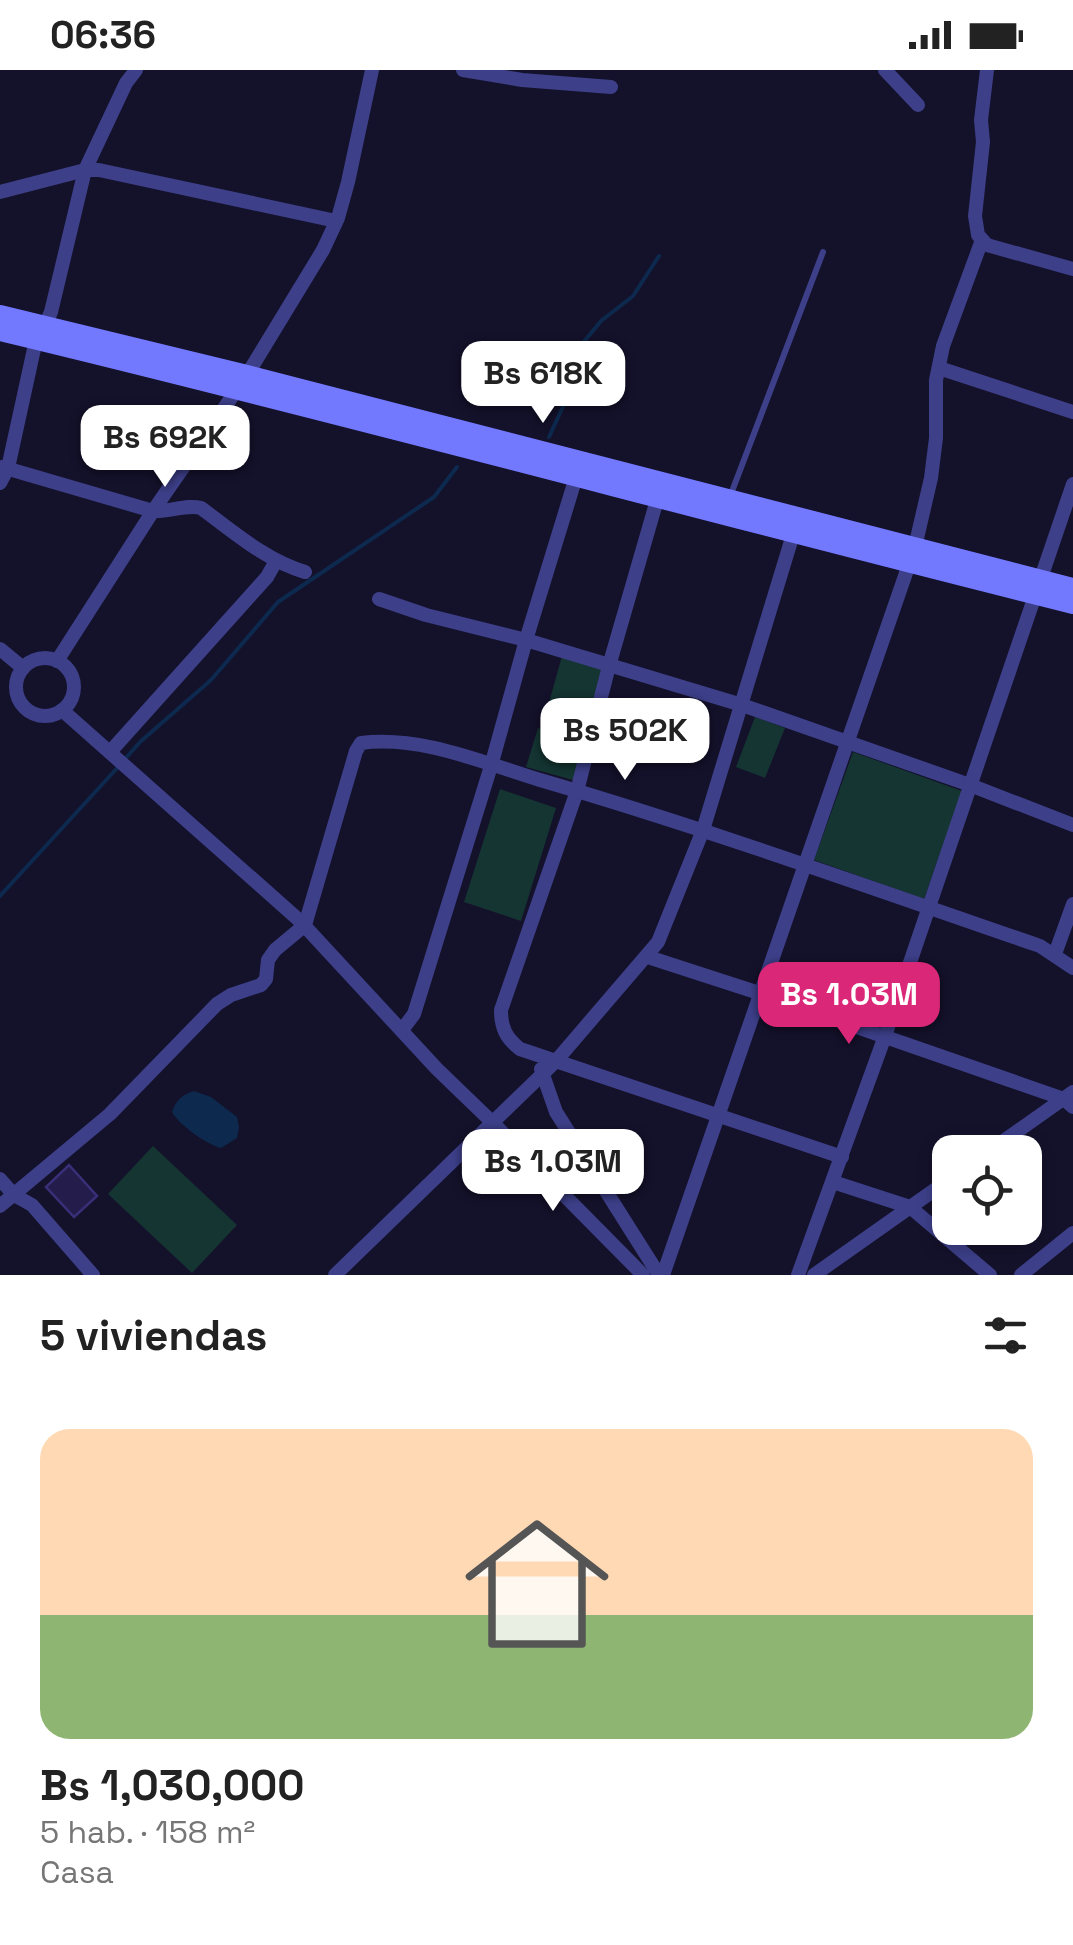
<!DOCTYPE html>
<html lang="es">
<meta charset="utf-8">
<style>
body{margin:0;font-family:"Space Grotesk",sans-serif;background:#f6f6f6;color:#222;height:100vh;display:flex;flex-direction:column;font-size:38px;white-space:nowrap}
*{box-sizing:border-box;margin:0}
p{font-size:32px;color:#767676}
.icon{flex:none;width:55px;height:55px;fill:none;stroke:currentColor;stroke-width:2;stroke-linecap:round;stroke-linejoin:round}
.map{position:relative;height:1205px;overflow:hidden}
.drawer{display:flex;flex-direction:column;background:#fff;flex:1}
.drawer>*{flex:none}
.buttons{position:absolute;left:932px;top:1065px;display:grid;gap:20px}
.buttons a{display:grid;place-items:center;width:110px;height:110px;border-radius:20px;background:#fff;box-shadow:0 5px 15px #0003;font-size:50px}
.price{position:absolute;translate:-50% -85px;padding:0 22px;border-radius:20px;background:#fff;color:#222;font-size:32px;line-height:65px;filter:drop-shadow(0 2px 5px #0008)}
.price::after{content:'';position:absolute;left:50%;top:60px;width:30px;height:22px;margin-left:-15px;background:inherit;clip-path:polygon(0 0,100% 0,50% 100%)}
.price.current{background:#db2777;color:#fff}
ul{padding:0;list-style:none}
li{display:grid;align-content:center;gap:20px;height:530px;padding:0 40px}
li+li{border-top:2px solid #e0e0e0}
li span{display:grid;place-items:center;height:310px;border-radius:30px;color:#555}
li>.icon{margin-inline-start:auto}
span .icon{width:180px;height:180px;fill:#fffc;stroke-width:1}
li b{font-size:42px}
h2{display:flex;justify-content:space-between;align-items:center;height:120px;padding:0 40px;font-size:42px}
.status{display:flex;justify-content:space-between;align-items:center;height:70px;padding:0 50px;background:#fff;direction:ltr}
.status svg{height:28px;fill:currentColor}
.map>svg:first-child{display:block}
</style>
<div class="status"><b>06:36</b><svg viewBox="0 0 49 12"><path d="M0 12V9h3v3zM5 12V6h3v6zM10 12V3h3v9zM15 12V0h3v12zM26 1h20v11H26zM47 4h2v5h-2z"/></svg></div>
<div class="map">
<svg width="1073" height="1205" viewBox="0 0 1073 1205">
<rect width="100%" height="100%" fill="#14112b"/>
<!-- green -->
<g fill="#143532">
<path d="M562,586L605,598L586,666L543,654Z"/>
<path d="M755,647L785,658L765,708L736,697Z"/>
<path d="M538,658L584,672L573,710L526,697Z"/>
<path d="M853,682L962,721L924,829L814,790Z"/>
<path d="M500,719L556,738L521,851L464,832Z"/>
<path d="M153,1076L237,1155L192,1203L108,1124Z"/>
</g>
<!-- water -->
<path fill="#0d294e" d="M194,1021L211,1027L237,1047L239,1057L237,1068L221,1078C207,1075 178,1054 172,1042C176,1030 182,1025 194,1021Z"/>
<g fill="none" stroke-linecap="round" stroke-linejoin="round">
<!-- stream -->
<g stroke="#0d294e" stroke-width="4">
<path d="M549,367L566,330L573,285L601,251L633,226L659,186"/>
<path d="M125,689L140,672L211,610L278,532L434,427L457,397"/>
<path d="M0,826L119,696"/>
</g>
</g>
<!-- building -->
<path fill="#241d4c" stroke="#392f78" stroke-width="2.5" d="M69,1095L97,1126L74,1147L46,1117Z"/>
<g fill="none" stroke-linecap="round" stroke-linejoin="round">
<!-- lane -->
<path stroke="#3d3f89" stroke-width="6" d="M731,424L823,182"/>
<!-- street -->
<g stroke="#3d3f89" stroke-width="14">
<path d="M463,0L522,10L611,17"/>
<path d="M885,0L918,35"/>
<path d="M987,0L981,50L983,72L975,146L978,165L987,175L1073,199"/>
<path d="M0,122L85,100H99L336,151"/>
<path d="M939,298L1073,342"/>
<path d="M2,397L153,441C170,442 187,434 201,438C234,462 265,490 305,502"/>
<path d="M0,413L8,398L34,279L51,242L85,100L126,13L136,0"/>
<path d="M659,423L609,596L577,721L501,940C501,958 506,968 520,979L842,1087"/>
<path d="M379,529L426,545L526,570L742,635L970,715L1073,755"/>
<path d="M0,579L23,598"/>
<circle cx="45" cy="617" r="29"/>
<path d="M57,591L153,441L247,305L323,180L338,148L348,112L372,0"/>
<path d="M62,640L300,851L437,999L493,1053L643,1205"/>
<path d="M110,682L267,507L276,491"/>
<path d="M1055,884L1073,834"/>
<path d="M648,887L759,923L1064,1029L1073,1037"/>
<path d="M402,960L414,944L491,696L526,570L576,407"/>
<path d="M541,999L556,1042L659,1205"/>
<path d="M988,1082L1073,1022"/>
<path d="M0,1109L14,1125L32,1135L93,1205"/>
<path d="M833,1112L910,1137L990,1205"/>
<path d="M0,1136L110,1044L217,934L231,925L261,915L266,909L268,890L275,880L305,855L356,681L361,673C420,665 484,693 540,710C708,759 874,819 1040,876L1073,898"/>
<path d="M335,1205L556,991L658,872L703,760L795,458"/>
<path d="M663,1205L915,477L931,408L936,368V310L943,276L982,170"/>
<path d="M798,1205L885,966L1073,414"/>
<path d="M814,1205L950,1109"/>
<path d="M1021,1205L1073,1163"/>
</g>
<!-- secondary -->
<g stroke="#7379fe" stroke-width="20">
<path d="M0,245L247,305L1073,518"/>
<path d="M0,261C359,347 715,445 1073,534"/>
</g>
</g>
</svg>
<div class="buttons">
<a><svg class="icon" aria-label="locate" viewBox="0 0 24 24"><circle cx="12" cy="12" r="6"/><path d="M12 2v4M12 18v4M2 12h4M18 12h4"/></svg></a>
</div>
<b class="price" style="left:543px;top:356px">Bs 618K</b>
<b class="price" style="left:165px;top:420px">Bs 692K</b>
<b class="price" style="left:625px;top:713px">Bs 502K</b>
<b class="price current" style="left:849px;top:977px">Bs 1.03M</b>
<b class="price" style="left:553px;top:1144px">Bs 1.03M</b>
</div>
<section class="drawer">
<h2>5 viviendas<svg class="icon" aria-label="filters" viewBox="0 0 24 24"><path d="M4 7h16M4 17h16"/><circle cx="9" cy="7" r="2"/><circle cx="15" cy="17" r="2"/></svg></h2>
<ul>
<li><span style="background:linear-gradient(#ffd9b3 60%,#8fb573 0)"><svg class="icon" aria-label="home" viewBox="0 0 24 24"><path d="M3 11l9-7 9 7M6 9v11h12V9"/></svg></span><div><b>Bs 1,030,000</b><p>5 hab. · 158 m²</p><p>Casa</p></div></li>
</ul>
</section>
